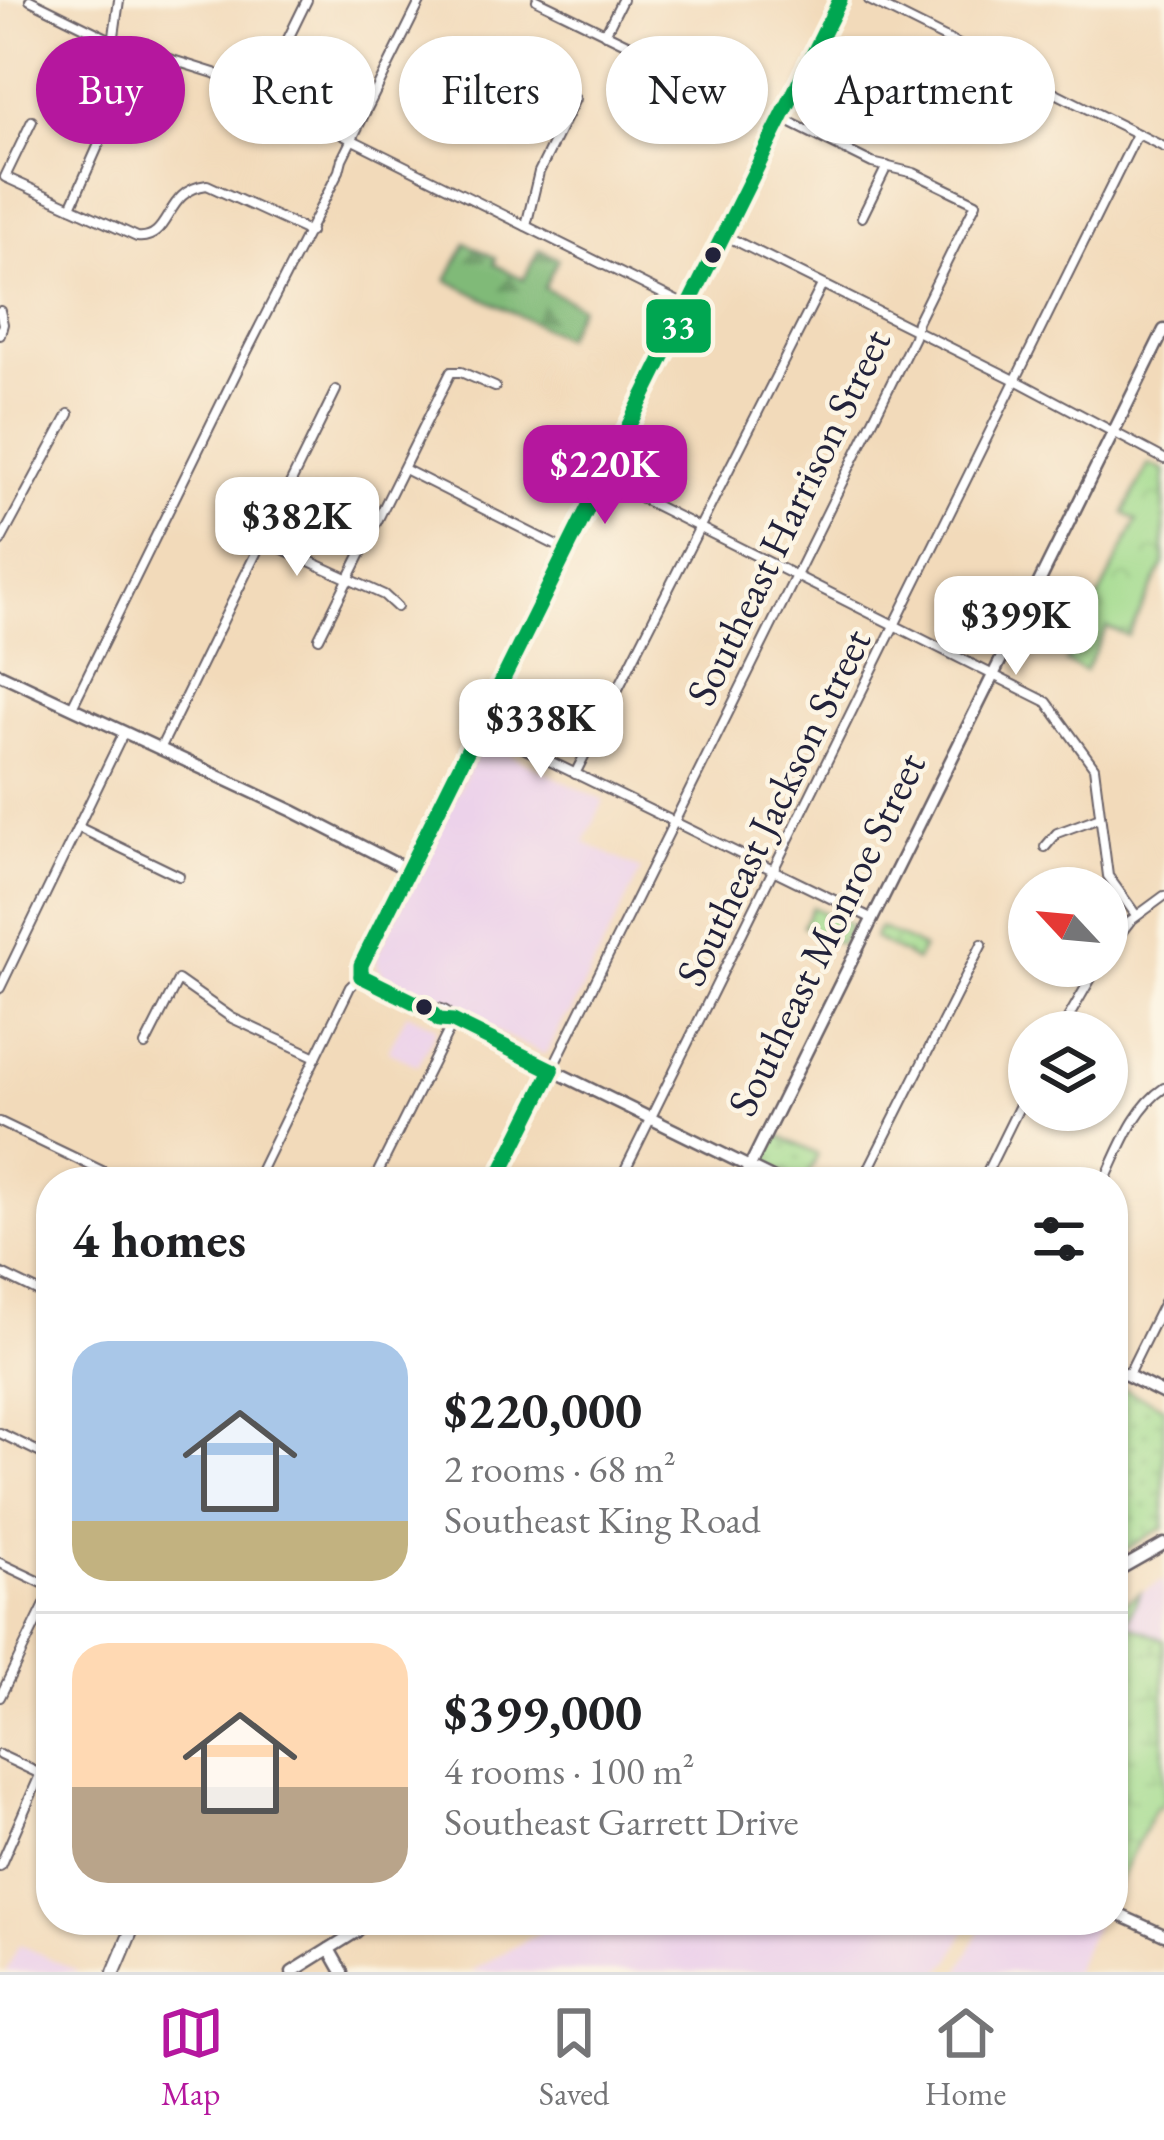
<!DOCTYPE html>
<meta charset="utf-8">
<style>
body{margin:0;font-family:"EB Garamond",serif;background:#f6f6f6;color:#202124;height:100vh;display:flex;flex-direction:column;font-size:45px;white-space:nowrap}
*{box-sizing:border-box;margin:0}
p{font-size:39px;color:#757577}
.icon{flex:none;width:66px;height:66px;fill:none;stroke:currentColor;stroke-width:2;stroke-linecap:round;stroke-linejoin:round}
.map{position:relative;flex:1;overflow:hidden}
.drawer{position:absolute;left:36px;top:1167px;width:1092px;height:768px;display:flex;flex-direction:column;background:#fff;border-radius:48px;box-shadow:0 3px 9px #0004}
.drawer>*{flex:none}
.hud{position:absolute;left:36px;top:36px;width:1092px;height:108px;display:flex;gap:24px}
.needle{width:78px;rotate:296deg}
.buttons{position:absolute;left:1008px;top:867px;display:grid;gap:24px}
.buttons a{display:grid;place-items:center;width:120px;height:120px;border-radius:50%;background:#fff;box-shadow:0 3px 9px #0004;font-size:60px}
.price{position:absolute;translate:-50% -102px;padding:0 27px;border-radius:24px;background:#fff;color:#222;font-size:39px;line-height:78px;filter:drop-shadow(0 3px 6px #0008)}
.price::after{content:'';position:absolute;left:50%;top:72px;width:36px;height:27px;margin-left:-18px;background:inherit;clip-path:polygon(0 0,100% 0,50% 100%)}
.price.active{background:#b5179e;color:#fff}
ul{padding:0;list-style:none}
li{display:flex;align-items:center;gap:36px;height:300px;padding:0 36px}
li+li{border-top:3px solid #e0e0e0}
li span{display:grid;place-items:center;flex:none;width:336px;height:240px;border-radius:36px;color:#555}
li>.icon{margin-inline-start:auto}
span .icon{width:144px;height:144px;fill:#fffc;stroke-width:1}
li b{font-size:51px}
h2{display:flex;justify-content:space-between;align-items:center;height:144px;padding:0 36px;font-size:51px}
.chip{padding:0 42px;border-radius:54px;background:#fff;box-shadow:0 3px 9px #0004;font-size:42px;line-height:108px}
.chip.active{background:#b5179e;color:#fff}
.dock{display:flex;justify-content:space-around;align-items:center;height:168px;border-top:3px solid #e0e0e0;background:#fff;font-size:33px;color:#757577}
.dock a{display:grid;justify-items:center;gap:6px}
.dock .active{color:#b5179e}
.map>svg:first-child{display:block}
</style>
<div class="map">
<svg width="1164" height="1972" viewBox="0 0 1164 1972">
<defs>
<pattern id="grass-dots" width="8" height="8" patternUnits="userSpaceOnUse" patternTransform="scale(3)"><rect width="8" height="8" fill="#a0da8c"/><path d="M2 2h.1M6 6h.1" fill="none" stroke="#8abb7a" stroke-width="1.8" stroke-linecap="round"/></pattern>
<pattern id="forest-firs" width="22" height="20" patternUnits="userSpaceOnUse" patternTransform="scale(3)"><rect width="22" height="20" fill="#80ba78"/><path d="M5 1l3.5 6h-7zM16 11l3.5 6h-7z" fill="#689764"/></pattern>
<pattern id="wetland-marsh" width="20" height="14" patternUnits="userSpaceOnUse" patternTransform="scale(3)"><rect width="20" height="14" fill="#a0da8c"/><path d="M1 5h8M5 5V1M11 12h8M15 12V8" fill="none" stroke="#8abb7a"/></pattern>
<pattern id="park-crowns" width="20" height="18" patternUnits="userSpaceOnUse" patternTransform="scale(3)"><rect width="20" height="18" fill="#a0da8c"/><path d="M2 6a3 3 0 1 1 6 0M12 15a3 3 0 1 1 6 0" fill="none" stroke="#8abb7a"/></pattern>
</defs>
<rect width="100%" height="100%" fill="#fcf5e5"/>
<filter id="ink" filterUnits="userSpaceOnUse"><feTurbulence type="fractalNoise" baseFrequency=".00833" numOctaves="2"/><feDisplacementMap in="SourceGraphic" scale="24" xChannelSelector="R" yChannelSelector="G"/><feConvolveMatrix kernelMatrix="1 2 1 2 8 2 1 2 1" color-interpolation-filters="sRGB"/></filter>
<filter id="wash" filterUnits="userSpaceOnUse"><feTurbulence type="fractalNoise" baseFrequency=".004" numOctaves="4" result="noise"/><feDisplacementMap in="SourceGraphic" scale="48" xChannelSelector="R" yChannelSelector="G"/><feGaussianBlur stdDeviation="2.7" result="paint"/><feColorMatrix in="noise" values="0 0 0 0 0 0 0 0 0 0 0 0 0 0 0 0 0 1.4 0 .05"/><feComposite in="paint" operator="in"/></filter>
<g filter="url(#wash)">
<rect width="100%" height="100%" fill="#f2daba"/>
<!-- built -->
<g fill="#ecd1ea">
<path d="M486,743L604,801L584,842L641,870L570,1014L565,1017L548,1051L543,1054L384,977L377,965V954L479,748Z"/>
<path d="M407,1013L437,1028L418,1066L388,1051Z"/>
<path d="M1164,1580V1640L1126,1623L1140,1593Z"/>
<path d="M562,1920H970L952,1959L940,1972H469Z"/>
<path d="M985,1920H1097L1073,1972H959Z"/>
<path d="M19,1944L79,1972H6Z"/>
</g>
<!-- grass -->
<g fill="url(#grass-dots)" stroke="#617e64" stroke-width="3">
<path d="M812,907L850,925L841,944L803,926Z"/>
<path d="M880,927L923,948L916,961L874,938Z"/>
<path d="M777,1135L818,1155L805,1182L763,1163Z"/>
<path d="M1113,1384L1164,1407V1528L1118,1554L1113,1552Z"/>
</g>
<!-- forest -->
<path fill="url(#forest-firs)" stroke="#516e5a" stroke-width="3" d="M466,243L496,258L494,264L524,279L539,249L558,259L544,288L580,306L564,338L447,280Z"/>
<!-- wetland -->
<path fill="url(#wetland-marsh)" stroke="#617e64" stroke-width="3" d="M1140,1593L1126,1623L1164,1640V1799L1160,1807L1156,1806L1113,1893V1609Z"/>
<!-- park -->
<path fill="url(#park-crowns)" stroke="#617e64" stroke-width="3" d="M1149,464L1164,471V564L1128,636L1107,627L1085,671L1066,662L1137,521L1124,513Z"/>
</g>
<g filter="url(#ink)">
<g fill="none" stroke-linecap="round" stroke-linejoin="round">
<defs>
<g id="minor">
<path d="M30,0L115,42L214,73L270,99L687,306"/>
<path d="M537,0L662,61"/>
<path d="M869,0L1164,147"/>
<path d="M605,34L622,0"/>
<path d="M261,94L307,0"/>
<path d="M32,121L5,177L137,237C172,241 163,190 207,185L310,232"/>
<path d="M71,207L99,144L119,0"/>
<path d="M862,217L887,166"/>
<path d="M526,226L539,172L575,99"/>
<path d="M724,235L1023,384L1164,459"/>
<path d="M0,311L3,324L0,335"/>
<path d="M404,469L567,551"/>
<path d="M603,479L1047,702L1094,767L1108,876L1136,915"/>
<path d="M263,540L384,595L397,607"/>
<path d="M0,542L69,414"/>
<path d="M319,638L451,372H461L495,387"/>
<path d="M72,707L239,367L339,171L342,159L421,0"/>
<path d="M480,727L871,918"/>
<path d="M160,749L336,390"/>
<path d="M575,774L822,285"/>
<path d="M78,827L179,876"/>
<path d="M1045,847L1057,833L1100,817"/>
<path d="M1107,951L1130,921L1164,896"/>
<path d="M0,988L124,732"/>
<path d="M1060,1032L1098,966"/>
<path d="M145,1045L178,980L232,1018L316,1057"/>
<path d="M552,1069L914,337L917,322L976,203L914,173L872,163L781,118"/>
<path d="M0,1122L125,1182"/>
<path d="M255,1182L350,987L361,976"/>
<path d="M373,1182L453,1022"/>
<path d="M619,1182L1137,134"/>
<path d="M862,1182L982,944"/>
<path d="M982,1182L1029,1087"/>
<path d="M1104,1182C1120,1149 1133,1109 1164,1088"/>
<path d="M0,1273L51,1298"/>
<path d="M1128,1375L1164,1302"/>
<path d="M0,1433L51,1458"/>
<path d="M0,1563L51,1587"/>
<path d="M0,1697L51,1592"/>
<path d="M0,1755L51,1779"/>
<path d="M0,1866L40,1775"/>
</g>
<g id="tertiary">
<path d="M0,674L293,811L408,870"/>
<path d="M552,1070L780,1182"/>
<path d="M742,1182L1164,330"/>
<path d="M1113,1368L1164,1394"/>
<path d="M1113,1573L1164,1544"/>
<path d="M1113,1912L1164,1935"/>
<path d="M329,1949L342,1972"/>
<path d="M292,1972L356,1932L369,1920"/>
</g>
<g id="secondary">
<path d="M428,1009C439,1009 446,1011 453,1021L552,1070L496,1182"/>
<path d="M453,1021C441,1023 435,1020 428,1009L365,979L360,973L361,965L840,0"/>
<path d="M114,1972L136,1920"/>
</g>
</defs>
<!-- minor casing -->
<use href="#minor" stroke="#6b6267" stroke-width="12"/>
<!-- tertiary casing -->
<use href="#tertiary" stroke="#6b6267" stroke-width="15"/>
<!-- secondary casing -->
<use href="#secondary" stroke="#6b6267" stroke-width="16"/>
<!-- minor -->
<use href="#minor" stroke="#fff" stroke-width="8"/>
<!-- tertiary -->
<use href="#tertiary" stroke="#fff" stroke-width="10"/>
<!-- secondary -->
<use href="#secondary" stroke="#fff" stroke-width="12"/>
<defs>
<g id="bus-1">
<path d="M361,976V965L840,0"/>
<path d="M361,976L428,1009L439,1020L453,1021L552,1070"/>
<path d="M496,1182L552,1070"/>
</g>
</defs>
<!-- bus-1 casing -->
<use href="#bus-1" stroke="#fcf5e5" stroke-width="24"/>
<!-- bus-1 -->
<use href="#bus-1" stroke="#00a651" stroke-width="15"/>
</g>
</g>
<!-- markers -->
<g fill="#22223b" stroke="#fcf5e5" stroke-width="4.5">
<circle cx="713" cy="255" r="10"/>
<circle cx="424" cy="1007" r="10"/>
</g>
<g text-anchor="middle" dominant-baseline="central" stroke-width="9" stroke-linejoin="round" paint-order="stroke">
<!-- street labels -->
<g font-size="42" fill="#22223b" stroke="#fcf5e5">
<text transform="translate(788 517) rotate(-64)">Southeast Harrison Street</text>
<text transform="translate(773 807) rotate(-64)">Southeast Jackson Street</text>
<text transform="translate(826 934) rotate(-64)">Southeast Monroe Street</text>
</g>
</g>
<rect stroke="#fcf5e5" stroke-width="4.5" x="644" y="297" width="69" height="58" rx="12" fill="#00a651"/>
<g font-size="33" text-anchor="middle" font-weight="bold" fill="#fff">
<text x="678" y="338">33</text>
</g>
</svg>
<div class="buttons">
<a><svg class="needle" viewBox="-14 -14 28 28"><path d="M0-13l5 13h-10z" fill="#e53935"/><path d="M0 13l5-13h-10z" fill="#757577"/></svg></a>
<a><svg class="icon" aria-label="layers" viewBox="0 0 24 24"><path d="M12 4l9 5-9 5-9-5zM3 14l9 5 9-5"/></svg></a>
</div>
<b class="price active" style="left:605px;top:527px">$220K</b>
<b class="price" style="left:297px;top:579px">$382K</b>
<b class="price" style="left:1016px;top:678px">$399K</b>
<b class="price" style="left:541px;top:781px">$338K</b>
<div class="hud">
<a class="chip active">Buy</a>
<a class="chip">Rent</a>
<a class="chip">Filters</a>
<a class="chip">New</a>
<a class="chip">Apartment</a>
</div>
<section class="drawer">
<h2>4 homes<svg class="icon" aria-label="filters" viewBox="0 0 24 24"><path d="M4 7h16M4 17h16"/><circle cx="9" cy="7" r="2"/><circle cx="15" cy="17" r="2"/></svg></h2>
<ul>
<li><span style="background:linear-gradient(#a9c7e8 75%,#c2b280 0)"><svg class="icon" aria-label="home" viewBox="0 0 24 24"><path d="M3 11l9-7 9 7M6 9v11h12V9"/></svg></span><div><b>$220,000</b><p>2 rooms · 68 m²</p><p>Southeast King Road</p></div></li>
<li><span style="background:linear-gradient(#ffd9b3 60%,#b9a48a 0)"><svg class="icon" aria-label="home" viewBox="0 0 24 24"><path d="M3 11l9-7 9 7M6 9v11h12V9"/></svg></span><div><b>$399,000</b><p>4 rooms · 100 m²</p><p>Southeast Garrett Drive</p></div></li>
</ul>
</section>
</div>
<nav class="dock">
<a class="active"><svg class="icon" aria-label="map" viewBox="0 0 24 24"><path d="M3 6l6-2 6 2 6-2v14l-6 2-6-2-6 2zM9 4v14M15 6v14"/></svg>Map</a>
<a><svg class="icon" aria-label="saved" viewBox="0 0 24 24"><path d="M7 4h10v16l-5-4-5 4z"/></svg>Saved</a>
<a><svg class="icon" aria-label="home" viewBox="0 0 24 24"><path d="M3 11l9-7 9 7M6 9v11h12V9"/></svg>Home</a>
</nav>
